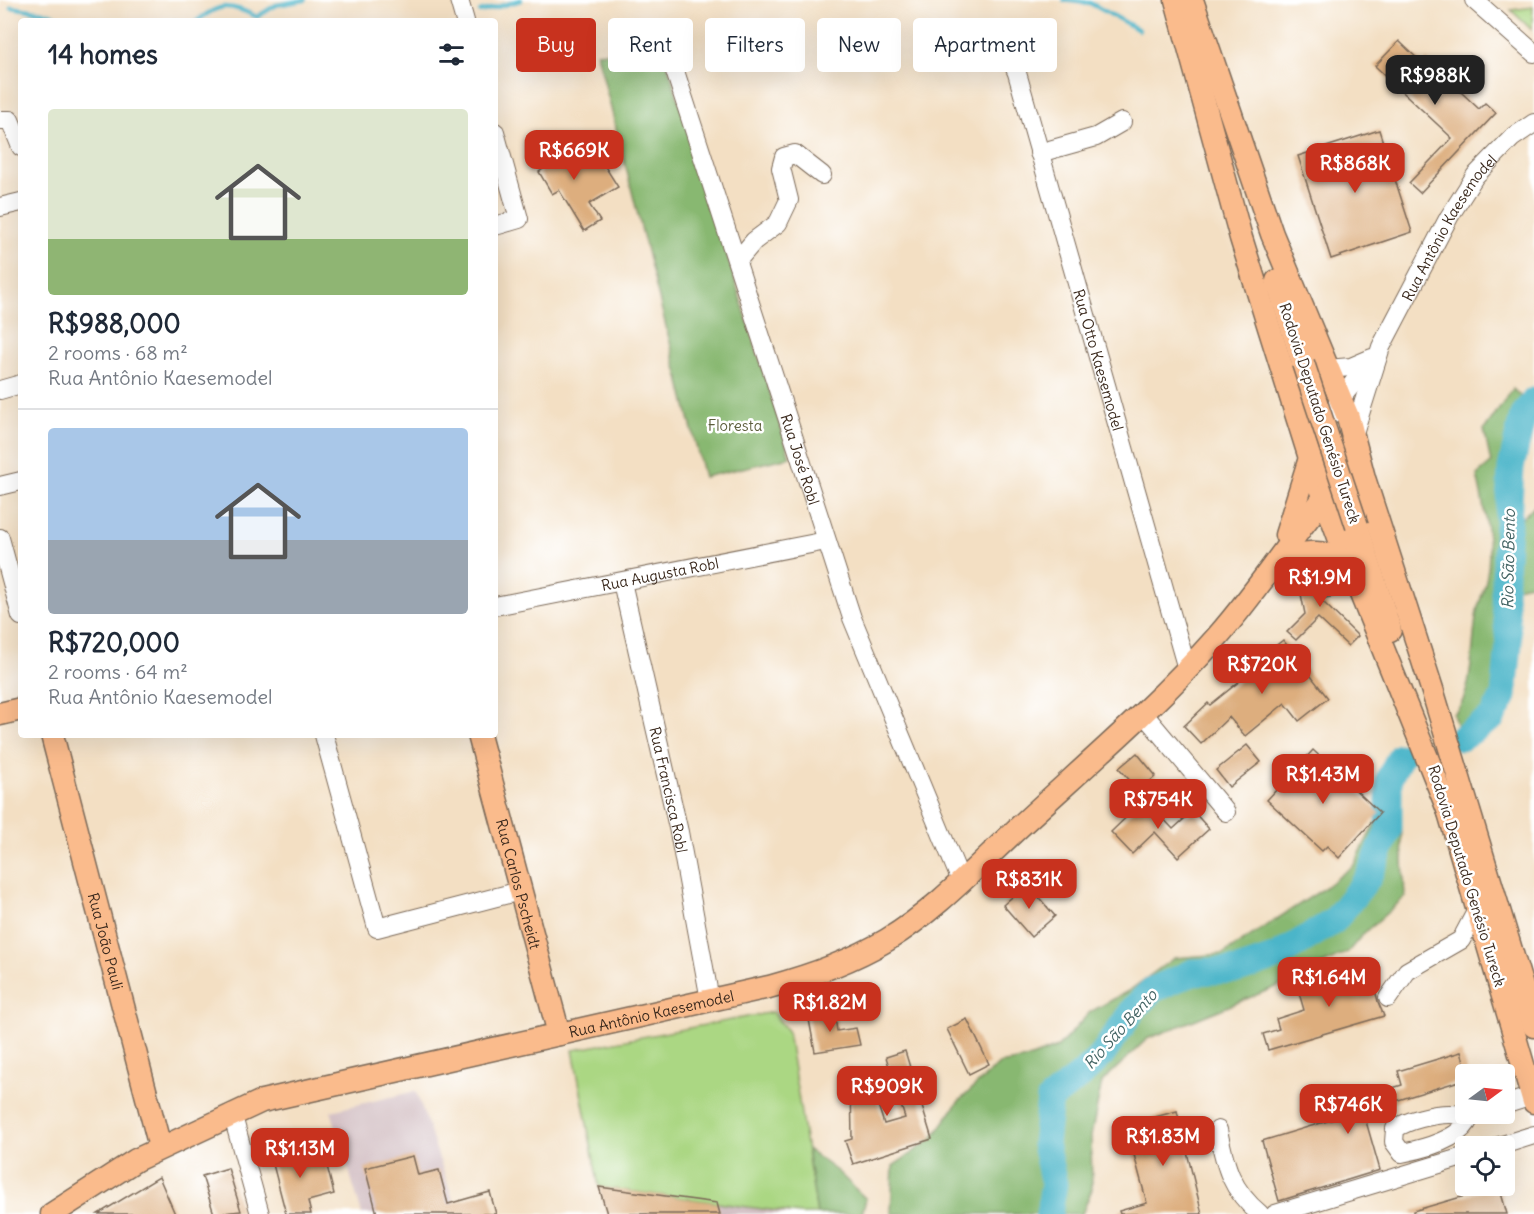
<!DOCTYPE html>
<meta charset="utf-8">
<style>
body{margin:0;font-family:Delius,sans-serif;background:#f6f6f7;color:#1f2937;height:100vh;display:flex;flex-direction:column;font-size:22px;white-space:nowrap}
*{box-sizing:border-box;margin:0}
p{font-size:20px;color:#747a83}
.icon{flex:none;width:33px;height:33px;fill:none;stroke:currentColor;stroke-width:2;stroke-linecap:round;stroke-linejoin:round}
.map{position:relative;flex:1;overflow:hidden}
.sheet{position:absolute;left:18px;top:18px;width:480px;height:720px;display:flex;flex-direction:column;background:#fff;border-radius:6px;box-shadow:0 6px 24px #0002}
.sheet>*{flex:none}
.banner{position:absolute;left:516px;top:18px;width:570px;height:54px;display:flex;gap:12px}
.needle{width:39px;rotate:75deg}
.tools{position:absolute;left:1455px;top:1064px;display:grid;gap:12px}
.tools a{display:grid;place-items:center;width:60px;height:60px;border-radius:6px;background:#fff;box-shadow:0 6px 24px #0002;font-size:30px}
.price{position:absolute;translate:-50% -51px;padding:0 14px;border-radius:12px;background:#c8321e;color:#fff;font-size:20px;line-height:39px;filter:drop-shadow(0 2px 3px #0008)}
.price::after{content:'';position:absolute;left:50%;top:36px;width:18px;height:14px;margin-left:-9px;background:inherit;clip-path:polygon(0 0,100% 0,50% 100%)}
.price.current{background:#222;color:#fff}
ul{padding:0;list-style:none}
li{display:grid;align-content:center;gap:12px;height:318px;padding:0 30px}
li+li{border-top:2px solid #e0e1e3}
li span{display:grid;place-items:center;height:186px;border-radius:6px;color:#555}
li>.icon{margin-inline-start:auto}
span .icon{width:108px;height:108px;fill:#fffc;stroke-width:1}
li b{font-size:26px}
h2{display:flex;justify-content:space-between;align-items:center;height:72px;padding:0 30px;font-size:26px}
.chip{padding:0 21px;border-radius:6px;background:#fff;box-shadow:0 6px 24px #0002;font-size:21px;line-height:54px}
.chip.current{background:#c8321e;color:#fff}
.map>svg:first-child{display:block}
</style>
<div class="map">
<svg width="1534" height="1214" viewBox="0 0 1534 1214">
<rect width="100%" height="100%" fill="#fff"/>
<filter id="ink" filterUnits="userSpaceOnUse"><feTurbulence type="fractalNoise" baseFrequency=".0167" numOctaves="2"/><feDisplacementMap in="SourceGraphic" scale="12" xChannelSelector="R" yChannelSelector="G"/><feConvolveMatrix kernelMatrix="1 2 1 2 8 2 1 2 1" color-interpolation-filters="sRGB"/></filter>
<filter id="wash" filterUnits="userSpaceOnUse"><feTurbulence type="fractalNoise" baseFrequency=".008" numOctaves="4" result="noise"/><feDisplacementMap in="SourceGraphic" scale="24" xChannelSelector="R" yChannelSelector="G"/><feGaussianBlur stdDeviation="1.35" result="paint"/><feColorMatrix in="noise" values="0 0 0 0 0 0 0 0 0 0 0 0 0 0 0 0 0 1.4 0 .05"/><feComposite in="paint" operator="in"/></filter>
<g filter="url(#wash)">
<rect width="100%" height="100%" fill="#f3dfc3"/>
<!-- industrial -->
<g fill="#d2bec2">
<path d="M416,1091L458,1214H362L331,1111Z"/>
<path d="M599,1187L717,1203L800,1214H607Z"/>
</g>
<!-- green -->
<g fill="#abd783" stroke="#738050" stroke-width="1.5">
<path d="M1533,7L1532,30L1511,10Z"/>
<path d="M773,1012L788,1032L817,1214H800L599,1187L573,1050Z"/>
</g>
<!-- forest -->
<g fill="#88b871" stroke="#627148" stroke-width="1.5">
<path d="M662,47L790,457L704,477L597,53Z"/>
<path d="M1513,389L1524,400L1511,468L1499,692L1485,714L1458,730L1453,714C1475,698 1471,634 1478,607C1484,588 1489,575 1489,553C1488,527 1483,501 1477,475L1491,463L1484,430Z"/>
<path d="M1534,506V583L1517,587L1514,526Z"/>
<path d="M1397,746L1405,897L1363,934L1348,952L1281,985L1147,1039L1102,1082L1091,1136L1092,1189L1082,1214H891L893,1166L932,1139L958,1102L999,1064L1023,1060L1058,1047L1090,1012L1130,990L1174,958L1223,954L1320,891L1354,865L1380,813L1378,785Z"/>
<path d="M807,1149L838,1172L866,1199L862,1214H817Z"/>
</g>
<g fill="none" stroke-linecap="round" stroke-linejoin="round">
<!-- stream -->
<g stroke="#4bb5c9" stroke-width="4.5">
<path d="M1064,0L1090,3L1139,30"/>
<path d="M11,7L43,12L69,21"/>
<path d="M480,12L521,0"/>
<path d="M174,21H175"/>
<path d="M197,21C221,2 230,4 257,17L276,5L305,0"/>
</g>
<!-- river -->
<g stroke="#4bb5c9" stroke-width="27">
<path d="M1461,738L1492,718L1504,696L1509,644L1504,594L1511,468L1523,415L1534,401"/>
<path d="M1049,1214L1054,1184L1045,1144L1050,1099L1080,1076L1102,1055L1135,1007L1152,990L1193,972L1238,970L1276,957L1334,921L1368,878L1389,829V778L1400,757"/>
</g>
</g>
<g id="blocks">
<!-- building -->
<g fill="#ddae7e">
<path d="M1399,41L1423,64L1427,60L1479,109L1485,103L1496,113L1420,193L1409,183L1452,138L1375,66Z"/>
<path d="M1379,130L1412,232L1331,259L1298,156Z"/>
<path d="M551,135L574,172L599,157L618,187L589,204L600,221L584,231L559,190L552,194L539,172L543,169L531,148Z"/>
<path d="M1332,572L1337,596L1320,599L1358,636L1348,646L1318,618L1296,640L1287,632L1305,614L1298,579Z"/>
<path d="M1283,640L1328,698L1299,721L1285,703L1245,736L1229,717L1201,744L1184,726L1208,703L1210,705L1257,667L1254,663Z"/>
<path d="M1247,745L1261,762L1229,787L1216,770Z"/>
<path d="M1313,750L1380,813L1339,858L1327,846L1322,851L1267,800Z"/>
<path d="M1137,753L1156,776L1139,791L1119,768Z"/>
<path d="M1145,799L1173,829L1193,811L1209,829L1178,857L1155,832L1132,854L1111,832Z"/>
<path d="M1027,884L1055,916L1031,937L1003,905Z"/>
<path d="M1369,965L1378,1002L1384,1016L1268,1050L1263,1034L1279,1029L1276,1019L1304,1010L1297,986Z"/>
<path d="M834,1009L837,1031L856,1028L860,1045L815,1052L808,1014Z"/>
<path d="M967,1019L989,1064L969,1074L947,1029Z"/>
<path d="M905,1051L932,1139L853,1164L845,1141L852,1139L851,1083L862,1080L865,1092H874L884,1124L905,1118L886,1057Z"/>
<path d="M1461,1052L1468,1074H1466V1079L1363,1111L1380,1170L1279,1201L1262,1141L1341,1117L1337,1105L1402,1085L1398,1071Z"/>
<path d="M1177,1111L1202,1214H1120L1119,1211L1147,1203L1126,1125Z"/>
<path d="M292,1143L297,1162L324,1154L334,1194L308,1201L311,1214H286L269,1149Z"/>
<path d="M413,1156L418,1175L439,1170L448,1204L490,1192L496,1214H377L365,1168Z"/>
<path d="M228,1168L241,1211L214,1214L202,1176Z"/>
<path d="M159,1177L175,1214H98Z"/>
<path d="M1499,1186L1507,1214H1413V1211Z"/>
<path d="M599,1187L717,1203L720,1214H607Z"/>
</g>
</g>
</g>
<g filter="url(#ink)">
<use href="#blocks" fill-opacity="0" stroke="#7b6958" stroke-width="1.5"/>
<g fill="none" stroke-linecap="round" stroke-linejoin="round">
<defs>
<g id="minor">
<path d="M459,0L465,21"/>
<path d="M1474,0L1534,53"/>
<path id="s1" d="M662,31L852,618L961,881"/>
<path id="s2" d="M1008,52L1017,73L1187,669"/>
<path d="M0,120H10L21,147"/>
<path d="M495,132L519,219L495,226"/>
<path d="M1039,153L1096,137L1122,122"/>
<path d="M0,207L21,202"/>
<path d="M738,260L754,241L778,223L789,200L781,168L784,157L795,154L822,175"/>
<path d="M1327,369L1351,367L1372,358"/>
<path d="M0,390L21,384"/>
<path d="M1322,428L1342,397L1371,361"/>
<path id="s3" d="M1353,436L1381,347L1449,217L1475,176L1512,138L1534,123"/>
<path d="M0,486L21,481"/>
<path d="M0,538L21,616"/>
<path id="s4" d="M622,582L679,832L710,1000"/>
<path id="s5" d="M495,606L826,541"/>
<path d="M1143,713L1226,812"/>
<path d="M324,735L377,928L520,891"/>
<path d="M1388,998L1407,971L1461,940L1478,908"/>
<path d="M1504,1105L1532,1096"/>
<path d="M232,1113L260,1214"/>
<path d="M1470,1117C1462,1139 1423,1149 1402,1153L1394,1142L1395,1129C1408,1120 1433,1114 1450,1114C1462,1114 1470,1117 1482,1113"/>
<path d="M1218,1130C1225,1166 1231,1190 1260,1214"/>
<path d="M1499,1146L1534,1135"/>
<path d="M1275,1214L1466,1156"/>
</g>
<g id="major">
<path d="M1176,0L1241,238L1310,458L1348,562L1449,812"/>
<path d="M1192,0L1272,234L1348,417L1364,478L1432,689L1534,1026"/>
<path d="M1277,281L1303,363"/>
<path d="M1357,526L1390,630"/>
<path d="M1286,535L1310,458"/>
<path d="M1275,567C1297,549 1323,549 1348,562"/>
<path d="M0,714L21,709"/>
<path id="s6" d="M52,735L160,1147"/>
<path id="s7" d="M479,735L559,1034"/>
<path d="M1445,799L1534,1102"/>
<path id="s8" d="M52,1214L136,1160L262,1101L769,987C810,976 850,962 887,940C935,911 976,867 1017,829C1085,766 1156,706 1217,637C1247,603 1273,566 1300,529C1320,502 1349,471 1353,436"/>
</g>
</defs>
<!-- minor casing -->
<use href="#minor" stroke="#7b6958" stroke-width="20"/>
<!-- major casing -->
<use href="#major" stroke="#7b6958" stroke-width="25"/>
<!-- minor -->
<use href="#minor" stroke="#fff" stroke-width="18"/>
<!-- major -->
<use href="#major" stroke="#fabb8c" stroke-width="22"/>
<defs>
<path id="major-bridge" d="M1303,363L1357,526"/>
</defs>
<!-- major-bridge casing -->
<use href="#major-bridge" stroke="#7b6958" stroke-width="25" stroke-linecap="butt"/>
<!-- major-bridge -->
<use href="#major-bridge" stroke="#fabb8c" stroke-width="22"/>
</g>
</g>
<g text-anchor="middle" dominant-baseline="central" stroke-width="5" stroke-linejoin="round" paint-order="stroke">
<!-- street labels -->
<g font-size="15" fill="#3b2a1e" stroke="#fff">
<text stroke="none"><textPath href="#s3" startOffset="231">Rua Antônio Kaesemodel</textPath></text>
<text stroke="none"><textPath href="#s2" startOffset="321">Rua Otto Kaesemodel</textPath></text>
<text transform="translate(1320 413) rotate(72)">Rodovia Deputado Genésio Tureck</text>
<text stroke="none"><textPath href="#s1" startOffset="450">Rua José Robl</textPath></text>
<text stroke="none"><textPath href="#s5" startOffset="168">Rua Augusta Robl</textPath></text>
<text stroke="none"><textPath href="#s4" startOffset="213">Rua Francisca Robl</textPath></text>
<text transform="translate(1467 876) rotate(73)">Rodovia Deputado Genésio Tureck</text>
<text stroke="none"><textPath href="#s7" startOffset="154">Rua Carlos Pscheidt</textPath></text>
<text stroke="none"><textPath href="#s6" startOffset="213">Rua João Pauli</textPath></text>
<text stroke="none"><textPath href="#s8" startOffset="638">Rua Antônio Kaesemodel</textPath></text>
</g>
<!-- park labels -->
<g font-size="15" fill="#5d5e3c" stroke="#fff">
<text x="735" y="425">Floresta</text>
</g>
<!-- water labels -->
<g font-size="16" font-style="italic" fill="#416262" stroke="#fff">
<text transform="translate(1508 559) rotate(-89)">Rio São Bento</text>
<text transform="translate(1120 1029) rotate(-48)">Rio São Bento</text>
</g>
</g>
</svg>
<div class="tools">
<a><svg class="needle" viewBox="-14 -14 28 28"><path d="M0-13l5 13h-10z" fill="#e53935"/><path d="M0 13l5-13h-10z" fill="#747a83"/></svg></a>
<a><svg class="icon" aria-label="locate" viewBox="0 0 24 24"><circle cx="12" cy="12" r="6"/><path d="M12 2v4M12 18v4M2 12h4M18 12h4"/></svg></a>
</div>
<b class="price current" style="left:1435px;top:106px">R$988K</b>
<b class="price" style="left:574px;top:181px">R$669K</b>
<b class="price" style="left:1355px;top:194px">R$868K</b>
<b class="price" style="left:1320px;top:608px">R$1.9M</b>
<b class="price" style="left:1262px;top:695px">R$720K</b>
<b class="price" style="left:1323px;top:805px">R$1.43M</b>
<b class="price" style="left:1158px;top:830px">R$754K</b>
<b class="price" style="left:1029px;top:910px">R$831K</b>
<b class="price" style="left:1329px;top:1008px">R$1.64M</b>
<b class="price" style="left:830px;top:1033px">R$1.82M</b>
<b class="price" style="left:887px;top:1117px">R$909K</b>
<b class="price" style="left:1348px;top:1135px">R$746K</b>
<b class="price" style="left:1163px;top:1167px">R$1.83M</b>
<b class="price" style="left:300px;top:1179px">R$1.13M</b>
<div class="banner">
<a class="chip current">Buy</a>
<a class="chip">Rent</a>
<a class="chip">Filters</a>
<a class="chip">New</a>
<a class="chip">Apartment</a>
</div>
<section class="sheet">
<h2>14 homes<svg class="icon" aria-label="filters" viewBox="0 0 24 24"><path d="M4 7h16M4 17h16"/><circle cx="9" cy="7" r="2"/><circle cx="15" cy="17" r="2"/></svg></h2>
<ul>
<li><span style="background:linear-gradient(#dfe7d0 70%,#8fb573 0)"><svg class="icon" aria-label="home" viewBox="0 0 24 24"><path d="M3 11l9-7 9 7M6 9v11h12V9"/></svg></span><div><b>R$988,000</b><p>2 rooms · 68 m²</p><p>Rua Antônio Kaesemodel</p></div></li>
<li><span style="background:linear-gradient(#a9c7e8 60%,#9aa5b1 0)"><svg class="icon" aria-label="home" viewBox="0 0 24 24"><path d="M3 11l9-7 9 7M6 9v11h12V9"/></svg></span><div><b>R$720,000</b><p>2 rooms · 64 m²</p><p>Rua Antônio Kaesemodel</p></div></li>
</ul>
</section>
</div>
